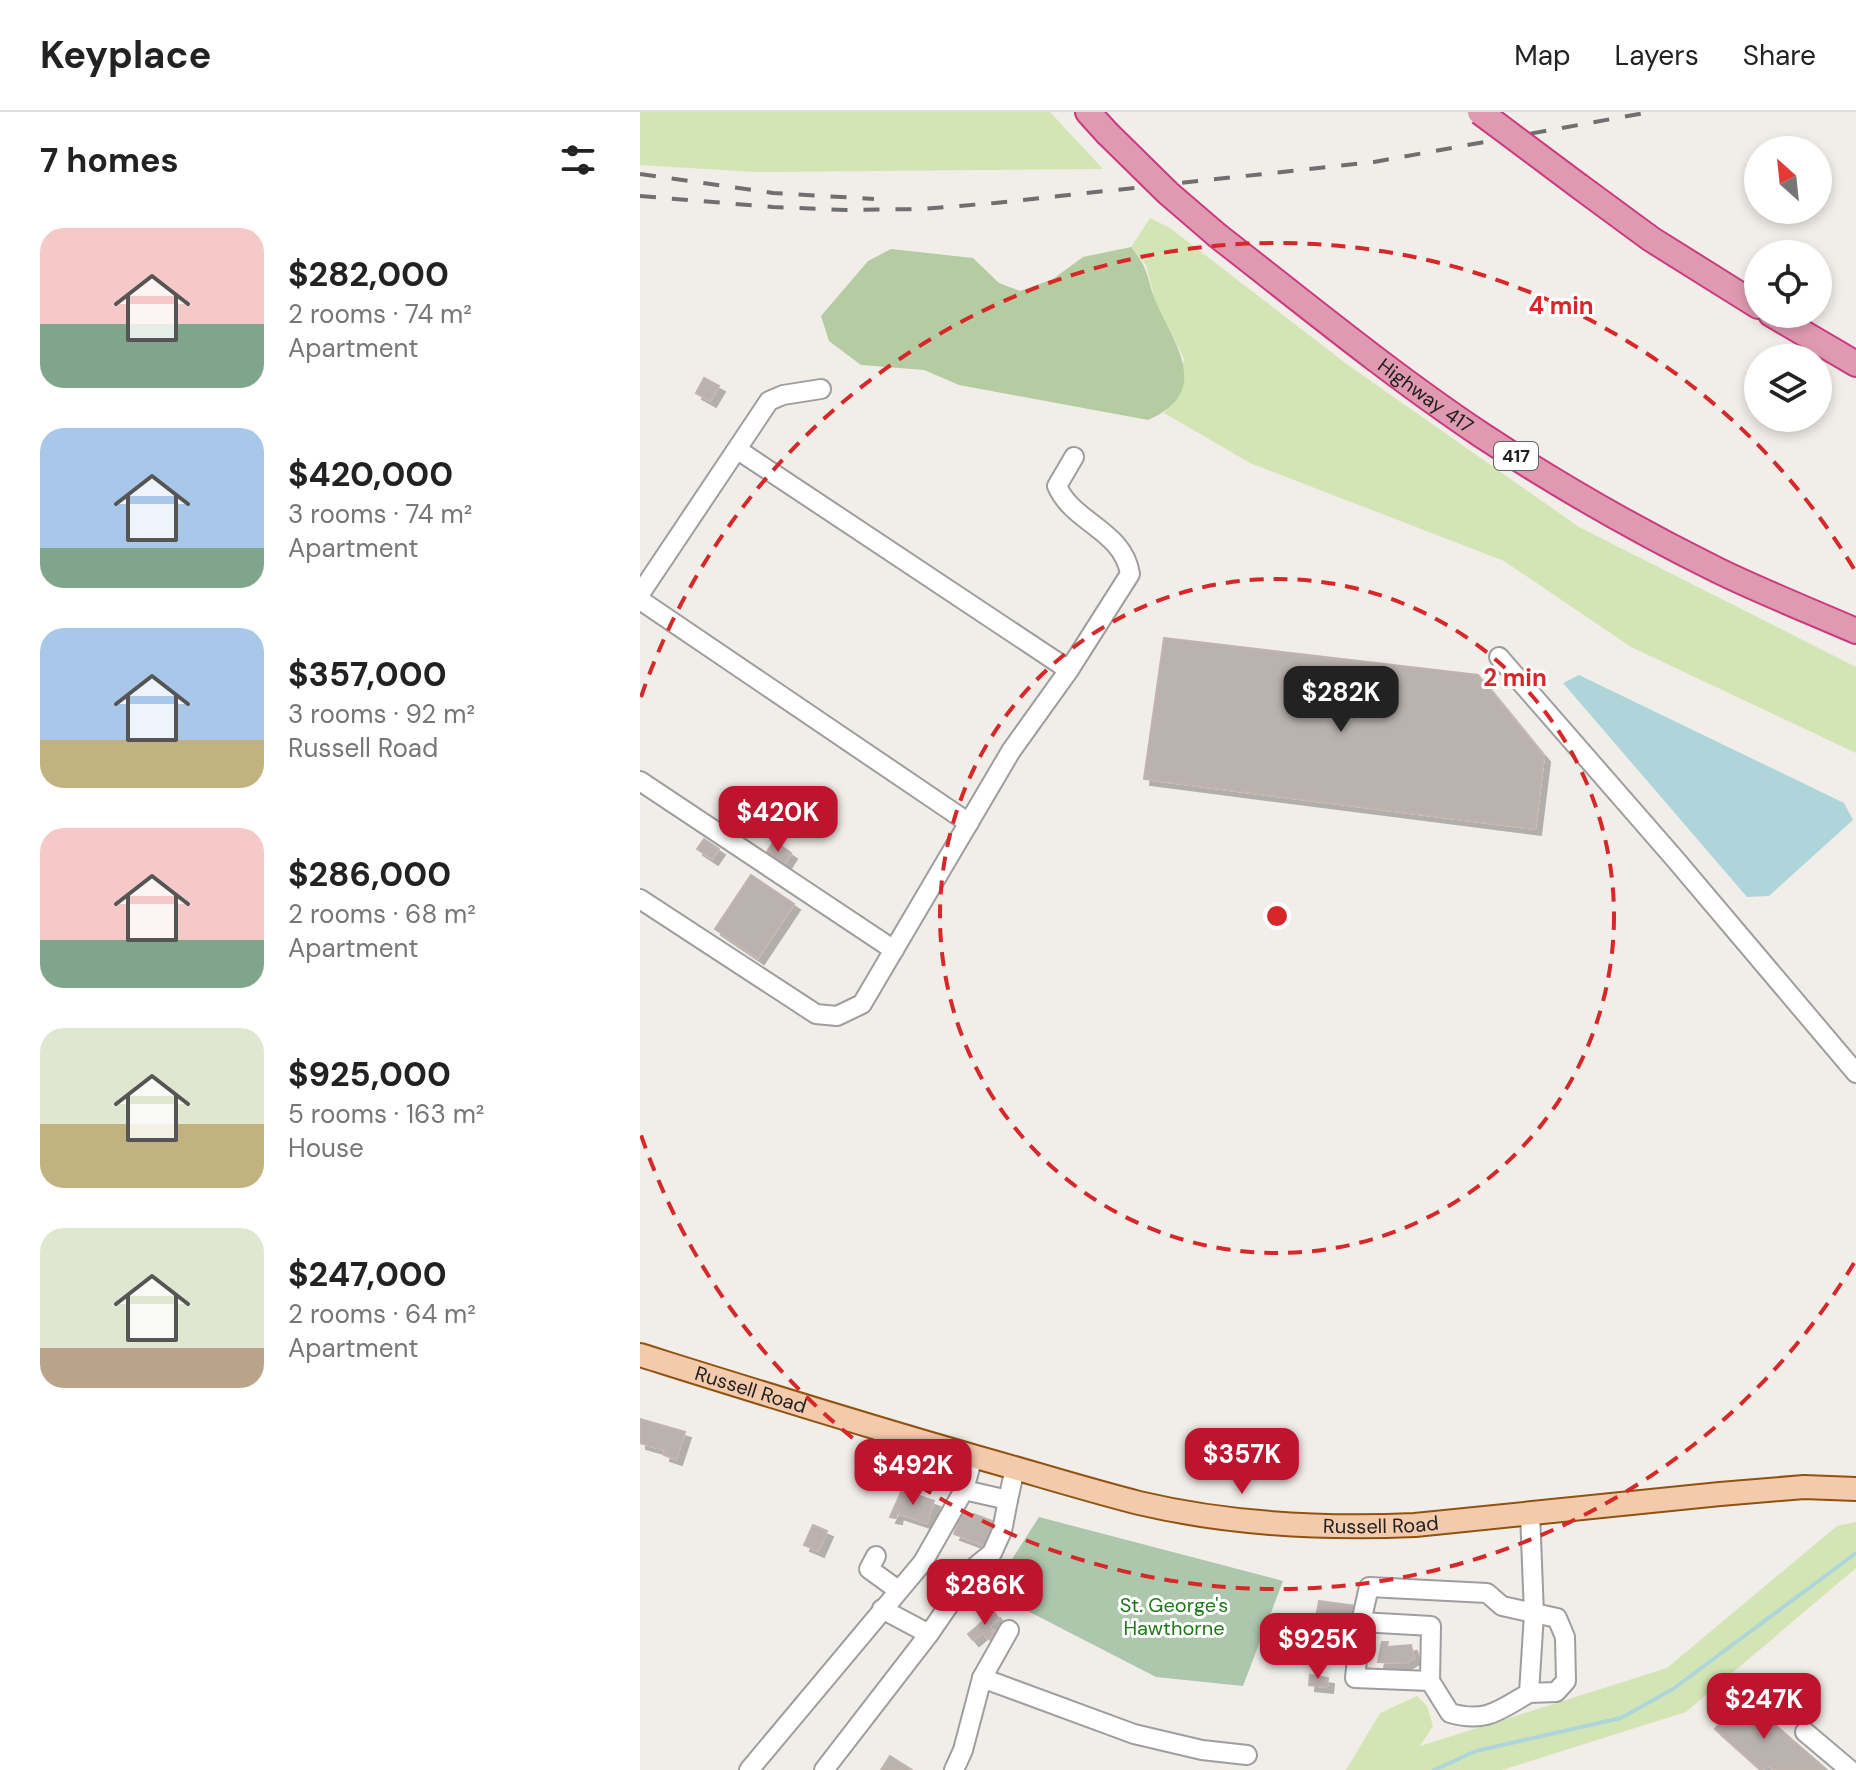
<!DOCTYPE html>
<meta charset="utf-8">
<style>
body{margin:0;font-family:"DM Sans",sans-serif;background:#f2f2f2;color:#222;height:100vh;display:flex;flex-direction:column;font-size:30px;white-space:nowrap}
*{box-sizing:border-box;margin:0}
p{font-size:26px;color:#767676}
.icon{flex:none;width:44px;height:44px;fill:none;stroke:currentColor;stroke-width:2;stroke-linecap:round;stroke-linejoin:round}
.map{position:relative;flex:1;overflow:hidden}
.details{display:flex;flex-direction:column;background:#fff;width:640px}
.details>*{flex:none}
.needle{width:52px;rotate:333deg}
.controls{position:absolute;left:1104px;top:24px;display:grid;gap:16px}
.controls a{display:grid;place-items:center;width:88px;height:88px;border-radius:50%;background:#fff;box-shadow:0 4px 12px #0003;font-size:40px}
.price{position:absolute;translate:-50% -68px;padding:0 18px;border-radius:16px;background:#bf142e;color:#fff;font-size:26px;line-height:52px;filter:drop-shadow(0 2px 4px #0008)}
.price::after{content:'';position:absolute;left:50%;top:48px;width:24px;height:18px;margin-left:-12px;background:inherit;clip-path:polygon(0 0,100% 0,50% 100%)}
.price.on{background:#222;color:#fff}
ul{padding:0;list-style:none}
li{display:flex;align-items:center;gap:24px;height:200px;padding:0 40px}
li span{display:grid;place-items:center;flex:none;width:224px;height:160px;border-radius:24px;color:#555}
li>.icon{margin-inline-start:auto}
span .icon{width:96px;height:96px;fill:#fffc;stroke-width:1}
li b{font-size:34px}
h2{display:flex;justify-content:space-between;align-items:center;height:96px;padding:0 40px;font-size:34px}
header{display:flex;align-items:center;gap:48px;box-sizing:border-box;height:112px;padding:0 40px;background:#fff;border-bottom:2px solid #e0e0e0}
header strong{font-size:38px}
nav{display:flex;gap:44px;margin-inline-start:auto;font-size:28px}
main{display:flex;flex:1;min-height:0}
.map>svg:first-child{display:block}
</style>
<header>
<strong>Keyplace</strong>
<nav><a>Map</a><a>Layers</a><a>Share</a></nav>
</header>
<main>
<section class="details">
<h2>7 homes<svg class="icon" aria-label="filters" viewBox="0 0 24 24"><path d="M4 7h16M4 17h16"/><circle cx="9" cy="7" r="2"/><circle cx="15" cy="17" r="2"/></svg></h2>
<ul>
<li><span style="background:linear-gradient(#f6c9c9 60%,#7fa58c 0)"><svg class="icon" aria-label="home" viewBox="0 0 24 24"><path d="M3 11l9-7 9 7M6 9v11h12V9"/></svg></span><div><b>$282,000</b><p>2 rooms · 74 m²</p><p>Apartment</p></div></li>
<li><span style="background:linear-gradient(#a9c7e8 75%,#7fa58c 0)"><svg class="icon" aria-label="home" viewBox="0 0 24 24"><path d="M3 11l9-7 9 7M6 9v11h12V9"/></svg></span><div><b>$420,000</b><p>3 rooms · 74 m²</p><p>Apartment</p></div></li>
<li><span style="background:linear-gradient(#a9c7e8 70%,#c2b280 0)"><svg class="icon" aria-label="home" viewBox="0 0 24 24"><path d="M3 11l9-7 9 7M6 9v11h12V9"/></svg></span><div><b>$357,000</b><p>3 rooms · 92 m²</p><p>Russell Road</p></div></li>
<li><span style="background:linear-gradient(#f6c9c9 70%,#7fa58c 0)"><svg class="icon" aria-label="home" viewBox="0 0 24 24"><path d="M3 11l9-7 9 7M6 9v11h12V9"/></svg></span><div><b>$286,000</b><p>2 rooms · 68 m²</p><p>Apartment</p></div></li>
<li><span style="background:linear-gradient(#dfe7d0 60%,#c2b280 0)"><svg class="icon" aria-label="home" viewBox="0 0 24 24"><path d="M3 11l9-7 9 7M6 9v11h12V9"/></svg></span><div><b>$925,000</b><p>5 rooms · 163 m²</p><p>House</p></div></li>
<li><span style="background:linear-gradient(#dfe7d0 75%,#b9a48a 0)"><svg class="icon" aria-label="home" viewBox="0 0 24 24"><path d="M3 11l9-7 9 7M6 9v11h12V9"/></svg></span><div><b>$247,000</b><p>2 rooms · 64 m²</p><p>Apartment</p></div></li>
</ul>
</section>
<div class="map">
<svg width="1216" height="1658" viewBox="0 0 1216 1658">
<defs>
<filter id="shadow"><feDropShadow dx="6" dy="6" stdDeviation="0" flood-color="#0004"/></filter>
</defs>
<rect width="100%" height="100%" fill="#f1ede9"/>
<!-- grass -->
<g fill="#d4e5b5">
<path d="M0,0H410L463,57L115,60L0,53Z"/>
<path d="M510,106L530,116L708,253L939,415L1216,555V641L991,535L864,449L610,351L524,301L533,291L544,247L515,188L506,153L491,135Z"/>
<path d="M1216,1410V1456L1046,1600L862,1658H706L740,1601L777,1584L787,1594L793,1614L780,1634L1027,1556L1197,1414Z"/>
</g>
<!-- forest -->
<path fill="#b5cca2" d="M491,135C511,159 506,167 517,192C537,236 571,280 508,308L319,273L284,258L221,253L189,229L181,204L228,149L251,137L333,146L359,171L380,179L413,167L443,145Z"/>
<!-- cemetery -->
<path fill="#adc7ad" d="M399,1405L643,1469L603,1574L516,1565L351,1480Z"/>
<!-- water -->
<path fill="#aed6da" d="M939,563L1204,691L1213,708L1129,784L1107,785L923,571Z"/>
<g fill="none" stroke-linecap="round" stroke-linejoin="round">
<!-- stream -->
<path stroke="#aed6da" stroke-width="4" d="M794,1658L836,1639L981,1606L1033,1577L1216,1441"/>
</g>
<!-- building -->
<g fill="#bab2af" stroke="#c1b3ad" stroke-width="2" filter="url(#shadow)">
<path d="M64,266L79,274L70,289L56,281Z"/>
<path d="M524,526L838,563L904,644L895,717L504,667Z"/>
<path d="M64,727L79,737L72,747L57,737Z"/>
<path d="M134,729L151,741L143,754L125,743Z"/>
<path d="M111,763L154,792L118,846L75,817Z"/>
<path d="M0,1307L45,1320L36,1347L24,1343L25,1338L0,1331Z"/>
<path d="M262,1378L294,1389L287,1411L257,1401L256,1406L250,1405Z"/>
<path d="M322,1402L333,1406L334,1402L360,1412L352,1436L314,1422Z"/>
<path d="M173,1413L187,1419L178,1439L164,1433Z"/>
<path d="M343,1451L356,1460L337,1489L324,1480Z"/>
<path d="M679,1489L717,1494L715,1510L676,1505Z"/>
<path d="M354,1500L359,1507L349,1515L355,1521L348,1527L343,1520L333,1528L328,1522Z"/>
<path d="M742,1530H748L747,1535L771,1533L774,1546L765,1551L738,1550Z"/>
<path d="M670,1563L688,1566L687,1575L669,1573Z"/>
<path d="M1103,1585L1187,1658H1134L1129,1654L1121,1658L1075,1617Z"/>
<path d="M250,1644L272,1658H241Z"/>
</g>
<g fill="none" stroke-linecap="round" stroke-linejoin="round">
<defs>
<g id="minor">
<path d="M98,338L429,558"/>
<path d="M0,482L129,289L143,283L181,277"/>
<path d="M0,488L329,711"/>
<path d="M859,545L1035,747L1216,961"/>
<path d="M0,669L254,838"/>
<path d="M0,787L176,902L197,904L222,892L371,639L429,558L490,462C483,418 433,411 417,374L434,345"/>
<path d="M324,1378L368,1388L375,1356"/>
<path d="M236,1444L229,1457L258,1478"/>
<path d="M721,1510L791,1514L790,1569"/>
<path d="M289,1522L336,1454L352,1441L362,1419L368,1388"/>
<path d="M342,1566L494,1622L562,1638L607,1643"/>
<path d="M889,1581L916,1580L926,1569L925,1525L917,1506L862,1494L847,1481L729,1475L721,1510L715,1566L790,1569L810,1601C846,1611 858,1599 889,1581L894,1502L890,1401"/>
<path d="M1165,1620L1210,1658"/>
<path d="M109,1658L283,1450L324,1378L333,1344"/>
<path d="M184,1658L289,1522L242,1497"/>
<path d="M314,1658L323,1638L342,1566L369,1518"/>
</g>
<g id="major">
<path id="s1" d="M0,1243C112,1278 223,1313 336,1345C390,1360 444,1377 499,1391C588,1412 684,1417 775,1413L1080,1382L1164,1375L1216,1377"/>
</g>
<g id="highway">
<path d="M448,0L467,21"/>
<path d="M939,74L1011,127L1118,194"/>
<path id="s2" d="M578,124C664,191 749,261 840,322C916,372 996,418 1077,458C1122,480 1170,499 1216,519"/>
<path d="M1131,202L1216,252"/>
</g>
</defs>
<!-- minor casing -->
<use href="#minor" stroke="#9e9e9e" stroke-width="22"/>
<!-- major casing -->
<use href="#major" stroke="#90520f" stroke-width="26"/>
<!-- highway casing -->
<use href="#highway" stroke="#cb3a81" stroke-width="28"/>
<!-- minor -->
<use href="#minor" stroke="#fff" stroke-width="18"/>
<!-- major -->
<use href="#major" stroke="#f3caac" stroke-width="22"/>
<!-- highway -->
<use href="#highway" stroke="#df9ab1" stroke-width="24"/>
<!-- rail -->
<g stroke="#6f6f6f" stroke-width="4" stroke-dasharray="16 16" stroke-linecap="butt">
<path d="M0,62L133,81L234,87"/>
<path d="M0,84L133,95L206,98L282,97L355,91L734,50L1010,0"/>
</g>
<defs>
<g id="highway-bridge">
<path d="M840,0L939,74"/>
<path d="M467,21L528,81L578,124"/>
</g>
</defs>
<!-- highway-bridge casing -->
<use href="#highway-bridge" stroke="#cb3a81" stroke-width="28" stroke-linecap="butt"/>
<!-- highway-bridge -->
<use href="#highway-bridge" stroke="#df9ab1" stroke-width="24"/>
</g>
<!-- distance rings -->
<g fill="none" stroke="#d62828" stroke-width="4" stroke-dasharray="14 10">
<circle cx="637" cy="804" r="337"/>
<path d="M1214 1151A673 673 0 0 1 1 1023M1 585A673 673 0 0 1 1214 457"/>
</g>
<g text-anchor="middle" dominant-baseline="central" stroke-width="6" stroke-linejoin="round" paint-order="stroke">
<!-- shield labels -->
<rect fill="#fff" stroke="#646464" stroke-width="2" x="854" y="330" width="44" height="28" rx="6"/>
<g font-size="18" font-weight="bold" fill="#212121">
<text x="876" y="344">417</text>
</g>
<!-- street labels -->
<g font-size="20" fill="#212121" stroke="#fff">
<text stroke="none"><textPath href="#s2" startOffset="262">Highway 417</textPath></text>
<text stroke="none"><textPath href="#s1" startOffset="116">Russell Road</textPath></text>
<text stroke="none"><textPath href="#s1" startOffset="764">Russell Road</textPath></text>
</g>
<!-- park labels -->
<g font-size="20" fill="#1e7817" stroke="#fff">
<text x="534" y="1493">St. George's<tspan x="534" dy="23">Hawthorne</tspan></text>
</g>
</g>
<circle cx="637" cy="804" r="12" fill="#d62828" stroke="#fff" stroke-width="4"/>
<g font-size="24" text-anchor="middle" font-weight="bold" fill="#d62828" stroke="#fff" stroke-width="6" stroke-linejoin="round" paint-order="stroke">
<text x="921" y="202">4 min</text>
<text x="875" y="574">2 min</text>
</g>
</svg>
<div class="controls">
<a><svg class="needle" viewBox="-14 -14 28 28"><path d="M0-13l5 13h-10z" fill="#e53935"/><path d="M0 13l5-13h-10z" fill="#767676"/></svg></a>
<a><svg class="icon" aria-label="locate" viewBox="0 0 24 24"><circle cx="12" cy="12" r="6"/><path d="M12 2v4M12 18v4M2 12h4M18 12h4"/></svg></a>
<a><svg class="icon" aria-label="layers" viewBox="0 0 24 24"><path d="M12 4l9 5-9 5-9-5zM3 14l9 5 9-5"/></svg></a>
</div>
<b class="price on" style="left:701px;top:622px">$282K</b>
<b class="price" style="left:138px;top:742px">$420K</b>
<b class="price" style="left:602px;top:1384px">$357K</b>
<b class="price" style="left:273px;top:1395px">$492K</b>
<b class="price" style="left:345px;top:1515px">$286K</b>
<b class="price" style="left:678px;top:1569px">$925K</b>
<b class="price" style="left:1124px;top:1629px">$247K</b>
</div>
</main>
